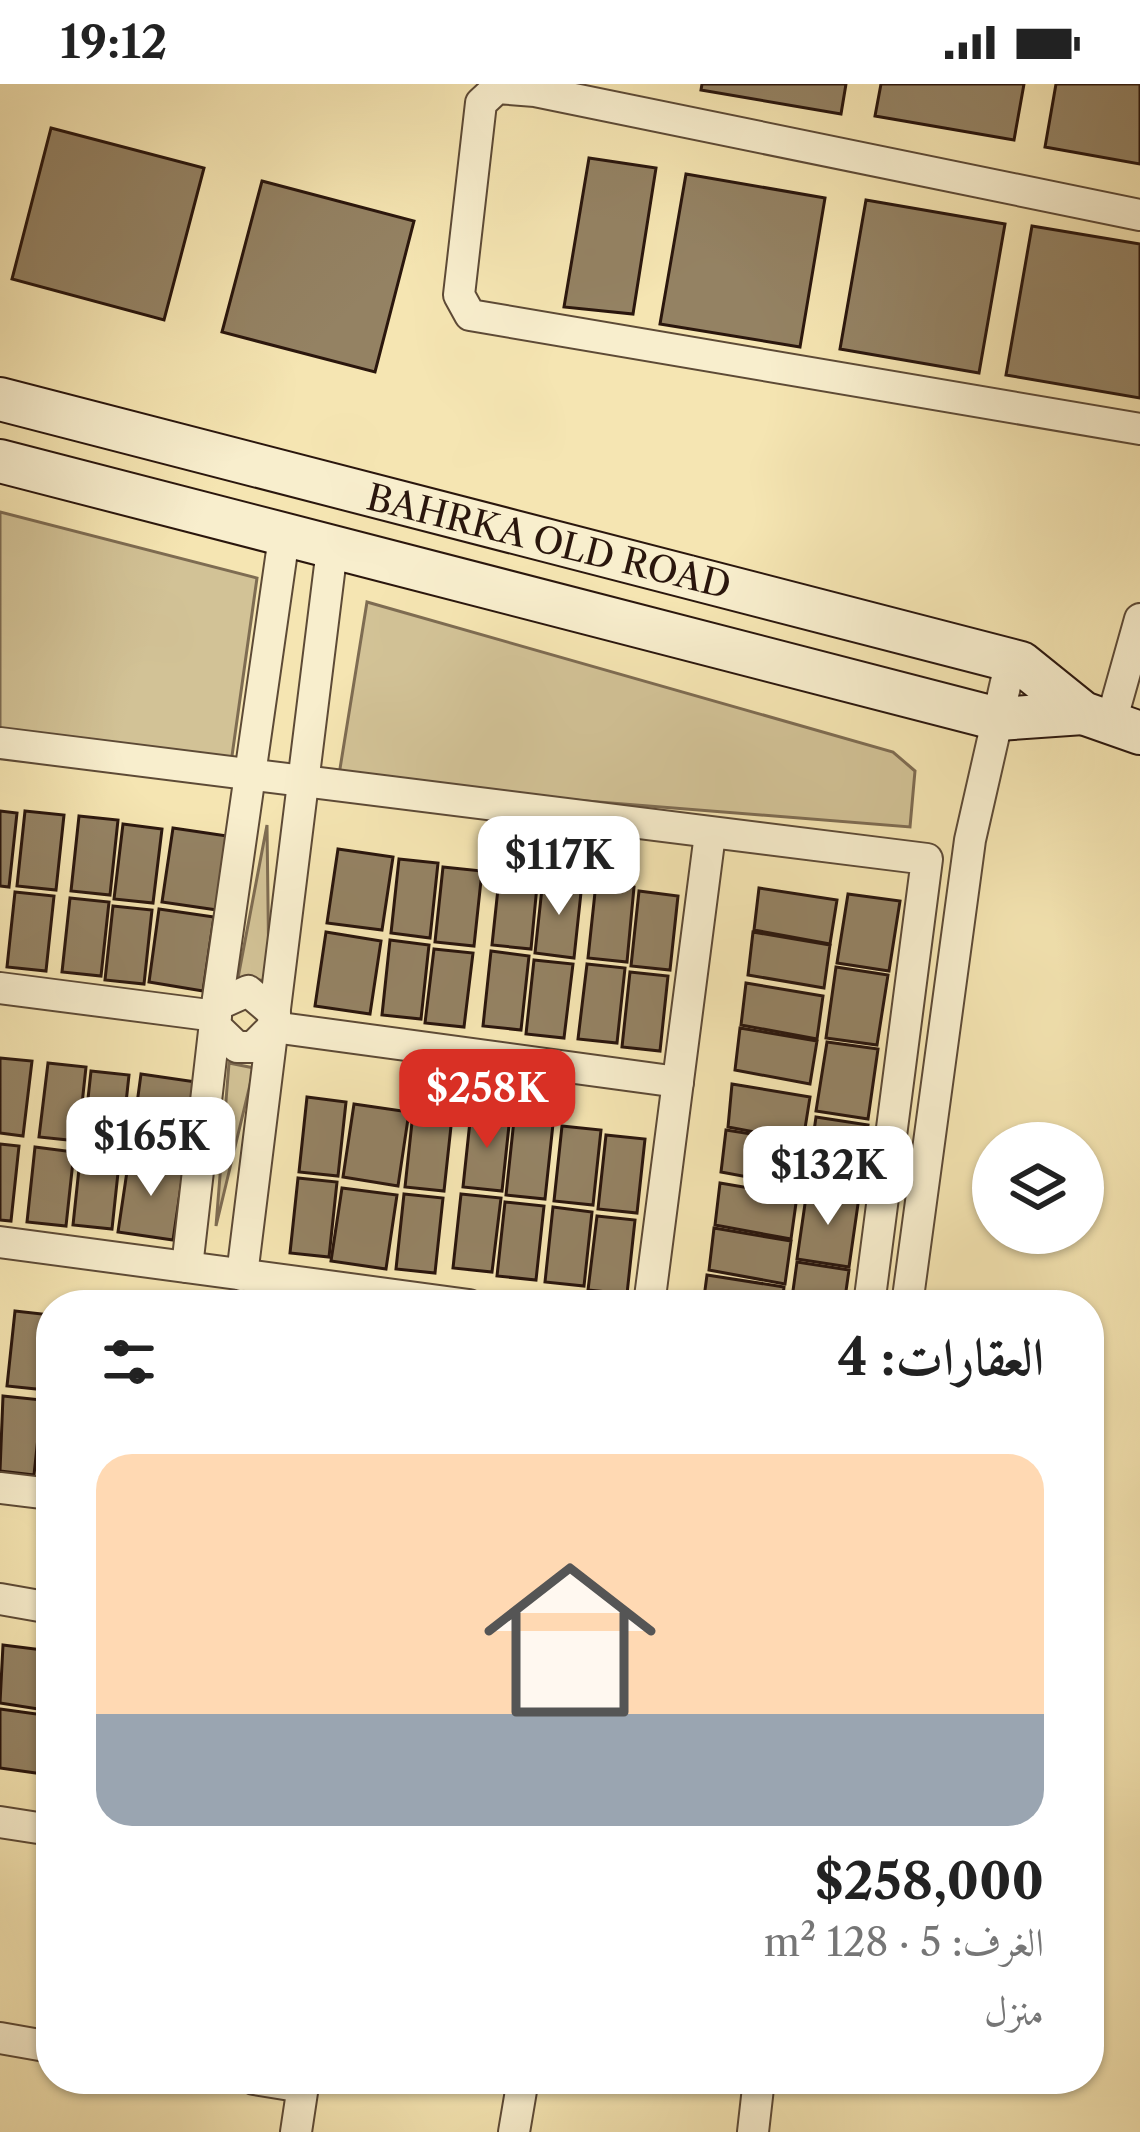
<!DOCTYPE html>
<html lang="ar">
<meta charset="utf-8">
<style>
body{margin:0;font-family:"Libre Caslon Text",Amiri,serif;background:#f2f2f2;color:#222;direction:rtl;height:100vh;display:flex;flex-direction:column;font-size:45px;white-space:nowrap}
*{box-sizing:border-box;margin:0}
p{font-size:39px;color:#767676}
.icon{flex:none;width:66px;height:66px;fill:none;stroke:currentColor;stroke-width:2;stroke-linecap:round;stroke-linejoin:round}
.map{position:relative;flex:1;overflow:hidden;direction:ltr}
.sheet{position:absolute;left:36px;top:1206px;width:1068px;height:804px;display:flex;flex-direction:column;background:#fff;border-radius:48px;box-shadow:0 3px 9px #0004;direction:rtl}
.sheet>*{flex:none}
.fabs{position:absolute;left:972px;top:1038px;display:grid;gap:24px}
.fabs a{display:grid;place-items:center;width:132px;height:132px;border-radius:50%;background:#fff;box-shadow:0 3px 9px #0004;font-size:60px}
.price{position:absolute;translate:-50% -102px;padding:0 27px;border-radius:24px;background:#fff;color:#222;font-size:39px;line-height:78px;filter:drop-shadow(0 3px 6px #0008)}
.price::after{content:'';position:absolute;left:50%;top:72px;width:36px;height:27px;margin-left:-18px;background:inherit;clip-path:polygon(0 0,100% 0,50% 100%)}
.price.on{background:#d93025;color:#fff}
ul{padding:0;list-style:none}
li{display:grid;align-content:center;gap:24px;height:636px;padding:0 60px}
li span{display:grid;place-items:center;height:372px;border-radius:36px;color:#555}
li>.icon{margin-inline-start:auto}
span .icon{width:216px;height:216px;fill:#fffc;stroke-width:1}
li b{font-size:51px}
h2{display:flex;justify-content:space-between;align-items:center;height:144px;padding:0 60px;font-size:51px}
.status{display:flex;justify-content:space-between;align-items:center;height:84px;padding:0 60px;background:#fff;direction:ltr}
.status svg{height:33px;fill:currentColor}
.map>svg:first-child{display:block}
</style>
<div class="status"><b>19:12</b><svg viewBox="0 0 49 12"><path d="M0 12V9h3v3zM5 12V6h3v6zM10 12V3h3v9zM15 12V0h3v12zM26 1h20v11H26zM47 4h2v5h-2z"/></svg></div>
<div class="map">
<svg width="1140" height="2048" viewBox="0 0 1140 2048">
<rect width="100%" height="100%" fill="#f5e5b2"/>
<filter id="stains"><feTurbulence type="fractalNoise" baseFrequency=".00167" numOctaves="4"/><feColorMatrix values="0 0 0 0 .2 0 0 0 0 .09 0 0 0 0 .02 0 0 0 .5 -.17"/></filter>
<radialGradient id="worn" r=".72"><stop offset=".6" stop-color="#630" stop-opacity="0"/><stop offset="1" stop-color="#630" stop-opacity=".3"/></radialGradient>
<!-- green -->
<g fill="#d2c296" stroke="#7e6c52" stroke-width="3">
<path d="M0,428L257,494L231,679L0,649Z"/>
<path d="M367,518L893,668L915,687L910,743L338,697Z"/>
<path d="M267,741L269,897L238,894Z"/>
<path d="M229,979L254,984L216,1142Z"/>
</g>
<!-- building -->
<g fill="#948263" stroke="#2a160d" stroke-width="3">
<path d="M702,0H846L841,30L701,6Z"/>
<path d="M881,0H1024L1014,56L875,32Z"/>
<path d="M1056,0H1140V80L1045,63Z"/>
<path d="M51,44L204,84L164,236L12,195Z"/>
<path d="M589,74L656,84L633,230L564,223Z"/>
<path d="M686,90L825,114L800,263L660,240Z"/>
<path d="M262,97L414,137L375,288L222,248Z"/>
<path d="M866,116L1005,140L979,289L840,265Z"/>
<path d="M1032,142L1140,160V314L1006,291Z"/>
<path d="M0,727L17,729L9,803L0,802Z"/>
<path d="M25,727L64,731L56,806L17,802Z"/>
<path d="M79,732L118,736L110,811L71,807Z"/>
<path d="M123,740L162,745L153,819L114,815Z"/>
<path d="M173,744L227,752L217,826L162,818Z"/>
<path d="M338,765L393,773L382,846L327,839Z"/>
<path d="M399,775L438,779L430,854L391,849Z"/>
<path d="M443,783L482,787L474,862L435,858Z"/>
<path d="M500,786L538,791L531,865L492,861Z"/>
<path d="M543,795L582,799L574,874L535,869Z"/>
<path d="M596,799L634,803L627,878L588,874Z"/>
<path d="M759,804L837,816L830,860L754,846Z"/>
<path d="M639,807L678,812L670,886L631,882Z"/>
<path d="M15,808L54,812L46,887L7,883Z"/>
<path d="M848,810L900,817L889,887L837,879Z"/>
<path d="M70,814L109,818L101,892L62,888Z"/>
<path d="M113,822L152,826L144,900L105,896Z"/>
<path d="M159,825L214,833L203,907L149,898Z"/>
<path d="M326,848L381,857L370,930L315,922Z"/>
<path d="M753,848L830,861L824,904L748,891Z"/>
<path d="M390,856L429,861L421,935L382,931Z"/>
<path d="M434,865L473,869L464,943L425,939Z"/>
<path d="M491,867L529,872L521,946L483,942Z"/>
<path d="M534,876L573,880L564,954L526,950Z"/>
<path d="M587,880L625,884L617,959L578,955Z"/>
<path d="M836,883L888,891L877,961L826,954Z"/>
<path d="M630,888L668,892L660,967L622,963Z"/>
<path d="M746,899L823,912L817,955L741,941Z"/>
<path d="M740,944L817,957L810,1000L735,986Z"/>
<path d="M827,958L878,965L868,1035L816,1027Z"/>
<path d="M0,974L32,977L23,1052L0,1049Z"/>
<path d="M48,979L86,983L78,1057L39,1053Z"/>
<path d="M91,987L129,991L121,1065L83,1061Z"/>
<path d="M141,990L196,998L185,1072L131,1064Z"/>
<path d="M732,1000L810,1013L803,1057L728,1043Z"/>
<path d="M307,1013L346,1018L338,1092L299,1088Z"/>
<path d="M354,1020L409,1028L398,1102L343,1093Z"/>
<path d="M471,1028L510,1032L502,1107L463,1103Z"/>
<path d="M413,1029L452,1033L444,1107L405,1103Z"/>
<path d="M816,1033L868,1041L857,1110L806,1103Z"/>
<path d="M514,1036L553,1040L545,1115L506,1111Z"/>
<path d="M562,1042L601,1046L593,1121L554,1117Z"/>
<path d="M726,1046L803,1058L797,1102L721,1088Z"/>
<path d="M606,1051L645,1055L637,1129L598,1125Z"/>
<path d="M0,1060L19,1062L11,1137L0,1136Z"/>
<path d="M35,1063L74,1068L66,1142L27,1138Z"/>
<path d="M81,1066L120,1070L112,1145L73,1141Z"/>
<path d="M129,1074L184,1082L173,1156L118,1148Z"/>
<path d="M298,1094L337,1098L329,1173L290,1169Z"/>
<path d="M720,1099L797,1112L791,1155L715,1141Z"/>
<path d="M342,1104L397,1111L386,1185L331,1177Z"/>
<path d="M807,1106L859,1113L849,1183L797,1175Z"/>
<path d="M404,1110L443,1114L435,1189L396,1185Z"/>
<path d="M461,1110L501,1114L492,1188L453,1184Z"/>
<path d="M505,1118L544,1122L536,1196L497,1192Z"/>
<path d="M553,1123L592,1128L584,1202L545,1198Z"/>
<path d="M597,1132L635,1136L627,1210L588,1206Z"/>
<path d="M714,1144L791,1157L785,1200L709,1186Z"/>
<path d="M797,1178L849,1186L844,1221H791Z"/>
<path d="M707,1191L784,1203L782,1221H703Z"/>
<path d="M15,1227L51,1231L46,1306L7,1302Z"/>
<path d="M3,1312L42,1316L34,1391L0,1387Z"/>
<path d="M49,1315H51V1390L41,1389Z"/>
<path d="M3,1561L51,1567V1627L0,1619Z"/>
<path d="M0,1625L51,1632L43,1690L0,1684Z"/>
</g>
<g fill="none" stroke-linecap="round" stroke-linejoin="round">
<defs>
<g id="street">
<path d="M1140,131L535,7L497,4L481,19L459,211L470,231L1140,345"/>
<path d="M1111,638L1140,535"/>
<path d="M0,659L927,775L869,1221"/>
<path d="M0,904L216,932"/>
<path d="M217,921L248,907L275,930"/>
<path d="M215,942L237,963H253L273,943L678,998"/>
<path d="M0,1158L469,1221"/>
<path d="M187,1183L217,921L284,453"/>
<path d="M242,1191L332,465"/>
<path d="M649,1221L710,750"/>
<path d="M907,1221L970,756L1011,576"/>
<path d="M0,1404L51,1410"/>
<path d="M0,1515L51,1524"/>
<path d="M0,1738L51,1746"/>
<path d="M0,1954L51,1963"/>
<path d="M254,1995L303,2003"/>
<path d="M296,2048L304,1995"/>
<path d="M514,2048L523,1995"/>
<path d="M753,2048L759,1995"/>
</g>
<g id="secondary">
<path d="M0,315L1021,579L1083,629L1140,649"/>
<path d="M0,377L998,635L1083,629"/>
</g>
</defs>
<!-- street casing -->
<use href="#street" stroke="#5d4a36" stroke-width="34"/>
<!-- secondary casing -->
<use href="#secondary" stroke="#2a160d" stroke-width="46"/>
<!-- street -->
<use href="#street" stroke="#f8eecd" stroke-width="30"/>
<!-- secondary -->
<use href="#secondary" stroke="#f8eecd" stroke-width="42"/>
</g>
<g text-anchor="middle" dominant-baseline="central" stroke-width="9" stroke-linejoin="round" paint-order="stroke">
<!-- street labels -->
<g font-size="36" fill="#2a160d" stroke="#f8eecd">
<text transform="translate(549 457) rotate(14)">BAHRKA OLD ROAD</text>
</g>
</g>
<rect width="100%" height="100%" filter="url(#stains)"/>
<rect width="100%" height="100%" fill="url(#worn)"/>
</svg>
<div class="fabs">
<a><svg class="icon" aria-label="layers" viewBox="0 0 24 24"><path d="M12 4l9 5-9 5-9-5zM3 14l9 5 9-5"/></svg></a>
</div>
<b class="price" style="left:559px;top:834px">$117K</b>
<b class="price on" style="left:487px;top:1067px">$258K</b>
<b class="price" style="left:151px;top:1115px">$165K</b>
<b class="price" style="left:828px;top:1144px">$132K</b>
<section class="sheet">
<h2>العقارات: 4<svg class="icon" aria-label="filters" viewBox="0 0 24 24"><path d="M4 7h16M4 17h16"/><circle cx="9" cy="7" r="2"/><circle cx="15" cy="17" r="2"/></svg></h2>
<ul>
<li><span style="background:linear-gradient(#ffd9b3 70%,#9aa5b1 0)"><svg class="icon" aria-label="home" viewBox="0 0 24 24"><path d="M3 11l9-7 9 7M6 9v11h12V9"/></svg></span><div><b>$258,000</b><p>الغرف: 5 · 128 m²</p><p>منزل</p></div></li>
</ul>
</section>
</div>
